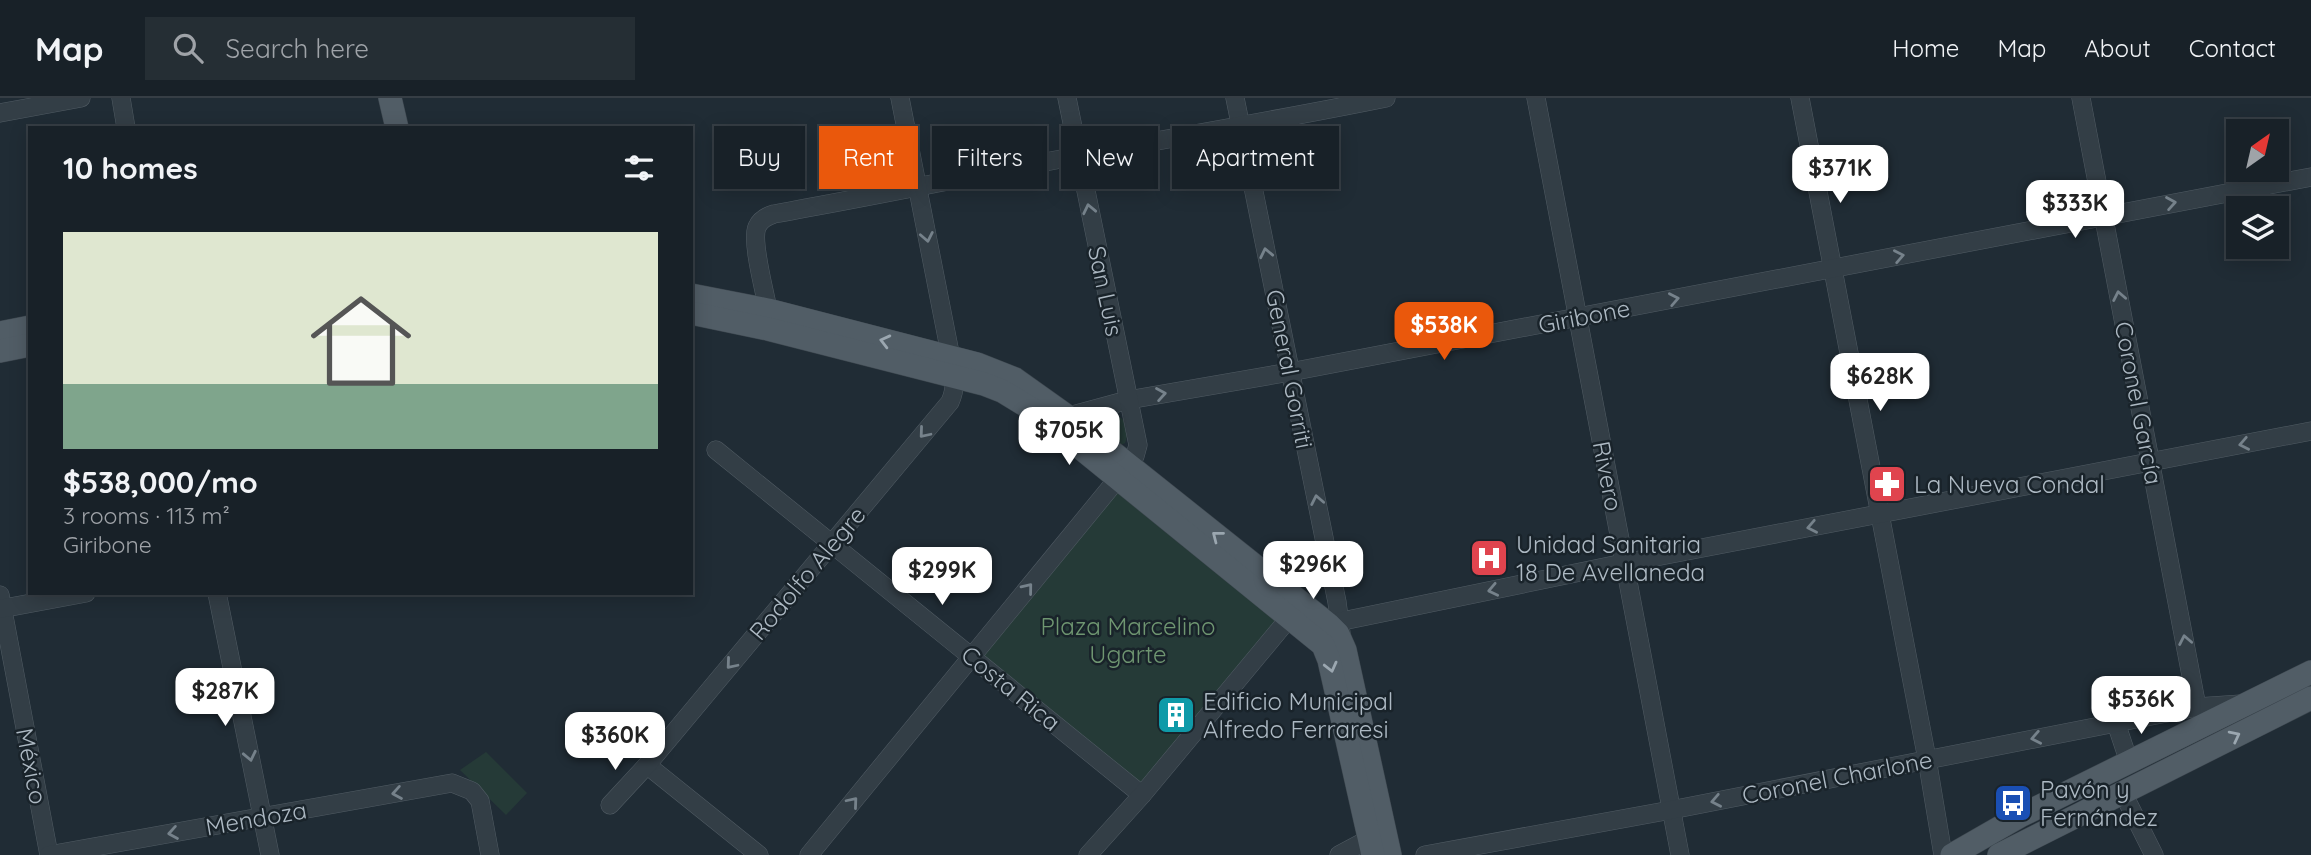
<!DOCTYPE html>
<meta charset="utf-8">
<style>
body{margin:0;font-family:Quicksand,sans-serif;background:#252e34;color:#f1f3f6;height:100vh;display:flex;flex-direction:column;font-size:26px;white-space:nowrap}
*{box-sizing:border-box;margin:0}
p{font-size:23px;color:#9fa3a8}
.icon{flex:none;width:38px;height:38px;fill:none;stroke:currentColor;stroke-width:2;stroke-linecap:round;stroke-linejoin:round}
.map{position:relative;flex:1;overflow:hidden}
.side{position:absolute;left:28px;top:28px;width:665px;height:469px;display:flex;flex-direction:column;background:#182128;border-radius:0px;box-shadow:0 4px 18px #0003,0 0 0 2px #363e45}
.side>*{flex:none}
.guide{position:absolute;left:714px;top:28px;width:665px;height:63px;display:flex;gap:14px}
.needle{width:46px;rotate:34deg}
.tools{position:absolute;left:2226px;top:21px;display:grid;gap:14px}
.tools a{display:grid;place-items:center;width:63px;height:63px;border-radius:0px;background:#182128;box-shadow:0 4px 18px #0003,0 0 0 2px #363e45;font-size:35px}
.price{position:absolute;translate:-50% -60px;padding:0 16px;border-radius:14px;background:#fff;color:#222;font-size:23px;line-height:46px;filter:drop-shadow(0 2px 4px #0008)}
.price::after{content:'';position:absolute;left:50%;top:42px;width:21px;height:16px;margin-left:-10px;background:inherit;clip-path:polygon(0 0,100% 0,50% 100%)}
.price.current{background:#ea580c;color:#fff}
ul{padding:0;list-style:none}
li{display:grid;align-content:center;gap:14px;height:371px;padding:0 35px}
li+li{border-top:2px solid #363e45}
li span{display:grid;place-items:center;height:217px;border-radius:0px;color:#555}
li>.icon{margin-inline-start:auto}
span .icon{width:126px;height:126px;fill:#fffc;stroke-width:1}
li b{font-size:30px}
h2{display:flex;justify-content:space-between;align-items:center;height:84px;padding:0 35px;font-size:30px}
.pill{padding:0 24px;border-radius:0px;background:#182128;box-shadow:0 4px 18px #0003,0 0 0 2px #363e45;font-size:24px;line-height:63px}
.pill.current{background:#ea580c;color:#fff}
header{display:flex;align-items:center;gap:42px;box-sizing:border-box;height:98px;padding:0 35px;background:#182128;border-bottom:2px solid #363e45}
header strong{font-size:33px}
nav{display:flex;gap:38px;margin-inline-start:auto;font-size:24px}
.search{width:490px;height:63px;background:#252e34;display:flex;align-items:center;gap:18px;box-sizing:border-box;padding:0 24px;border-radius:0px;color:#9fa3a8;font-size:26px}
.map>svg:first-child{display:block}
</style>
<header>
<strong>Map</strong>
<div class="search"><svg class="icon" aria-label="search" viewBox="0 0 24 24"><circle cx="10" cy="10" r="6"/><path d="M15 15l6 6"/></svg>Search here</div>
<nav><a>Home</a><a>Map</a><a>About</a><a>Contact</a></nav>
</header>
<div class="map">
<svg width="2311" height="757" viewBox="0 0 2311 757">
<rect width="100%" height="100%" fill="#202c35"/>
<!-- green -->
<g fill="#253a37">
<path d="M1115,318C1128,319 1129,336 1125,345L1119,348L1095,330L1096,324Z"/>
<path d="M1117,380L1290,519L1142,697L973,559Z"/>
<path d="M486,654L527,695L506,717L460,672Z"/>
</g>
<g fill="none" stroke-linecap="round" stroke-linejoin="round">
<defs>
<g id="minor">
<path d="M121,0L126,30"/>
<path d="M1235,0L1337,504L1341,535"/>
<path d="M1536,0L1680,757"/>
<path d="M1800,0L1927,661L1943,757"/>
<path d="M2081,0L2197,609"/>
<path d="M0,15L81,0"/>
<path d="M768,224V212C765,194 751,144 757,129C760,122 767,118 774,116C875,98 976,77 1077,58C1180,38 1283,21 1386,0"/>
<path d="M1058,321L1128,302L1290,274L2311,79"/>
<path d="M716,352L1142,697"/>
<path d="M217,495L270,757"/>
<path d="M0,497L49,757"/>
<path d="M0,511L86,495"/>
<path d="M2116,625L2129,664"/>
<path d="M647,667L759,757"/>
<path d="M2123,695L2154,757"/>
<path d="M610,707L647,667L950,304C957,289 954,276 951,260L900,0"/>
<path d="M49,757L452,685L472,693L480,703L490,757"/>
<path d="M809,757L1128,368L1135,358L1138,347L1067,0"/>
<path d="M1088,757L1142,697L1290,519L1328,526L1624,465L2311,333"/>
<path d="M1339,757L1369,741L1380,738"/>
<path d="M1425,757L1671,712L2197,609L2241,606"/>
</g>
<g id="major">
<path d="M390,0L397,30"/>
<path d="M691,197L768,212L977,266L1015,281L1067,318L1328,526L1338,536L1345,552L1390,757"/>
<path d="M691,215L768,231L984,286L1002,293L1035,313L1323,547L1329,562L1373,757"/>
<path d="M0,235L30,229"/>
<path d="M0,253L30,247"/>
<path d="M1952,757L2020,718L2311,574"/>
<path d="M1999,757L2311,600"/>
</g>
</defs>
<!-- minor casing -->
<use href="#minor" stroke="#515c64" stroke-width="19"/>
<!-- major casing -->
<use href="#major" stroke="#3d474f" stroke-width="24"/>
<!-- minor -->
<use href="#minor" stroke="#333e46" stroke-width="18"/>
<!-- major -->
<use href="#major" stroke="#515d66" stroke-width="23"/>
</g>
<!-- one-way arrows -->
<defs><path id="oneway-chevron" d="M-2-3.5L2.5 0L-2 3.5" fill="none" stroke-width="1.6" stroke-linecap="round" stroke-linejoin="round" transform="scale(1.75)"/></defs>
<g stroke="#76828b">
<use href="#oneway-chevron" transform="translate(2171 105) rotate(-10)"/>
<use href="#oneway-chevron" transform="translate(1089 111) rotate(-102)"/>
<use href="#oneway-chevron" transform="translate(927 139) rotate(79)"/>
<use href="#oneway-chevron" transform="translate(1266 155) rotate(-102)"/>
<use href="#oneway-chevron" transform="translate(1899 158) rotate(-11)"/>
<use href="#oneway-chevron" transform="translate(2119 198) rotate(-101)"/>
<use href="#oneway-chevron" transform="translate(1674 201) rotate(-11)"/>
<use href="#oneway-chevron" transform="translate(1161 296) rotate(-10)"/>
<use href="#oneway-chevron" transform="translate(924 335) rotate(130)"/>
<use href="#oneway-chevron" transform="translate(2244 346) rotate(169)"/>
<use href="#oneway-chevron" transform="translate(1317 402) rotate(-101)"/>
<use href="#oneway-chevron" transform="translate(1812 429) rotate(169)"/>
<use href="#oneway-chevron" transform="translate(1028 490) rotate(-51)"/>
<use href="#oneway-chevron" transform="translate(1493 492) rotate(168)"/>
<use href="#oneway-chevron" transform="translate(2185 542) rotate(-101)"/>
<use href="#oneway-chevron" transform="translate(731 566) rotate(130)"/>
<use href="#oneway-chevron" transform="translate(2036 640) rotate(169)"/>
<use href="#oneway-chevron" transform="translate(250 658) rotate(78)"/>
<use href="#oneway-chevron" transform="translate(397 695) rotate(170)"/>
<use href="#oneway-chevron" transform="translate(1716 703) rotate(169)"/>
<use href="#oneway-chevron" transform="translate(853 704) rotate(-50)"/>
<use href="#oneway-chevron" transform="translate(173 735) rotate(170)"/>
</g>
<g stroke="#9ba7b0">
<use href="#oneway-chevron" transform="translate(885 243) rotate(-166)"/>
<use href="#oneway-chevron" transform="translate(1217 438) rotate(-142)"/>
<use href="#oneway-chevron" transform="translate(1331 569) rotate(76)"/>
<use href="#oneway-chevron" transform="translate(2235 638) rotate(-27)"/>
</g>
<!-- icons -->
<defs>
<symbol id="pharmacy-square" viewBox="-11 -11 22 22"><rect x="-9" y="-9" width="18" height="18" rx="4" fill="#e0444e" stroke="#19232a"/><path d="M-2-6h4v4h4v4h-4v4h-4v-4h-4v-4h4Z" fill="#fff"/></symbol>
<symbol id="hospital-square" viewBox="-11 -11 22 22"><rect x="-9" y="-9" width="18" height="18" rx="4" fill="#e0444e" stroke="#19232a"/><path d="M-5-5h3v3.5h4V-5h3V5h-3V1.5h-4V5h-3Z" fill="#fff"/></symbol>
<symbol id="building-square" viewBox="-11 -11 22 22"><rect x="-9" y="-9" width="18" height="18" rx="4" fill="#0f9aa8" stroke="#19232a"/><path d="M-4-6H4V6H1V3H-1V6H-4ZM-2.5-4.3h1.7v1.8h-1.7ZM.8-4.3h1.7v1.8H.8ZM-2.5-1h1.7V.8h-1.7ZM.8-1h1.7V.8H.8Z" fill="#fff"/></symbol>
<symbol id="bus-square" viewBox="-11 -11 22 22"><rect x="-9" y="-9" width="18" height="18" rx="4" fill="#1a4fb4" stroke="#19232a"/><path d="M-5-6H5V4H4V6H2V4H-2V6H-4V4H-5ZM-3.5-4V0h7V-4ZM-3.5 1.2v1.5H-2V1.2ZM2 1.2v1.5H3.5V1.2Z" fill="#fff"/></symbol>
</defs>
<g fill-rule="evenodd">
<use href="#pharmacy-square" x="1865" y="364" width="44" height="44"/>
<use href="#hospital-square" x="1467" y="438" width="44" height="44"/>
<use href="#building-square" x="1154" y="595" width="44" height="44"/>
<use href="#bus-square" x="1991" y="683" width="44" height="44"/>
</g>
<g text-anchor="middle" dominant-baseline="central" stroke-width="5" stroke-linejoin="round" paint-order="stroke">
<!-- street labels -->
<g font-size="24" fill="#adb9c3" stroke="#19232a">
<text transform="translate(1106 193) rotate(78)">San Luis</text>
<text transform="translate(1584 218) rotate(-11)">Giribone</text>
<text transform="translate(1290 271) rotate(79)">General Gorriti</text>
<text transform="translate(2139 305) rotate(79)">Coronel García</text>
<text transform="translate(1608 378) rotate(79)">Rivero</text>
<text transform="translate(807 475) rotate(-50)">Rodolfo Alegre</text>
<text transform="translate(1011 590) rotate(39)">Costa Rica</text>
<text transform="translate(32 668) rotate(79)">México</text>
<text transform="translate(1837 679) rotate(-11)">Coronel Charlone</text>
<text transform="translate(256 720) rotate(-10)">Mendoza</text>
</g>
<!-- poi labels -->
<g font-size="24" fill="#adb9c3" stroke="#19232a" text-anchor="start">
<text x="1914" y="386">La Nueva Condal</text>
<text x="1516" y="446">Unidad Sanitaria<tspan x="1516" dy="28">18 De Avellaneda</tspan></text>
<text x="1203" y="603">Edificio Municipal<tspan x="1203" dy="28">Alfredo Ferraresi</tspan></text>
<text x="2040" y="691">Pavón y<tspan x="2040" dy="28">Fernández</tspan></text>
</g>
<!-- park labels -->
<g font-size="24" fill="#6f9671" stroke="#19232a">
<text x="1128" y="528">Plaza Marcelino<tspan x="1128" dy="28">Ugarte</tspan></text>
</g>
</g>
</svg>
<div class="tools">
<a><svg class="needle" viewBox="-14 -14 28 28"><path d="M0-13l5 13h-10z" fill="#e53935"/><path d="M0 13l5-13h-10z" fill="#9fa3a8"/></svg></a>
<a><svg class="icon" aria-label="layers" viewBox="0 0 24 24"><path d="M12 4l9 5-9 5-9-5zM3 14l9 5 9-5"/></svg></a>
</div>
<b class="price" style="left:1840px;top:107px">$371K</b>
<b class="price" style="left:2075px;top:142px">$333K</b>
<b class="price current" style="left:1444px;top:264px">$538K</b>
<b class="price" style="left:1880px;top:315px">$628K</b>
<b class="price" style="left:1069px;top:369px">$705K</b>
<b class="price" style="left:1313px;top:503px">$296K</b>
<b class="price" style="left:942px;top:509px">$299K</b>
<b class="price" style="left:225px;top:630px">$287K</b>
<b class="price" style="left:2141px;top:638px">$536K</b>
<b class="price" style="left:615px;top:674px">$360K</b>
<div class="guide">
<a class="pill">Buy</a>
<a class="pill current">Rent</a>
<a class="pill">Filters</a>
<a class="pill">New</a>
<a class="pill">Apartment</a>
</div>
<section class="side">
<h2>10 homes<svg class="icon" aria-label="filters" viewBox="0 0 24 24"><path d="M4 7h16M4 17h16"/><circle cx="9" cy="7" r="2"/><circle cx="15" cy="17" r="2"/></svg></h2>
<ul>
<li><span style="background:linear-gradient(#dfe7d0 70%,#7fa58c 0)"><svg class="icon" aria-label="home" viewBox="0 0 24 24"><path d="M3 11l9-7 9 7M6 9v11h12V9"/></svg></span><div><b>$538,000/mo</b><p>3 rooms · 113 m²</p><p>Giribone</p></div></li>
</ul>
</section>
</div>
